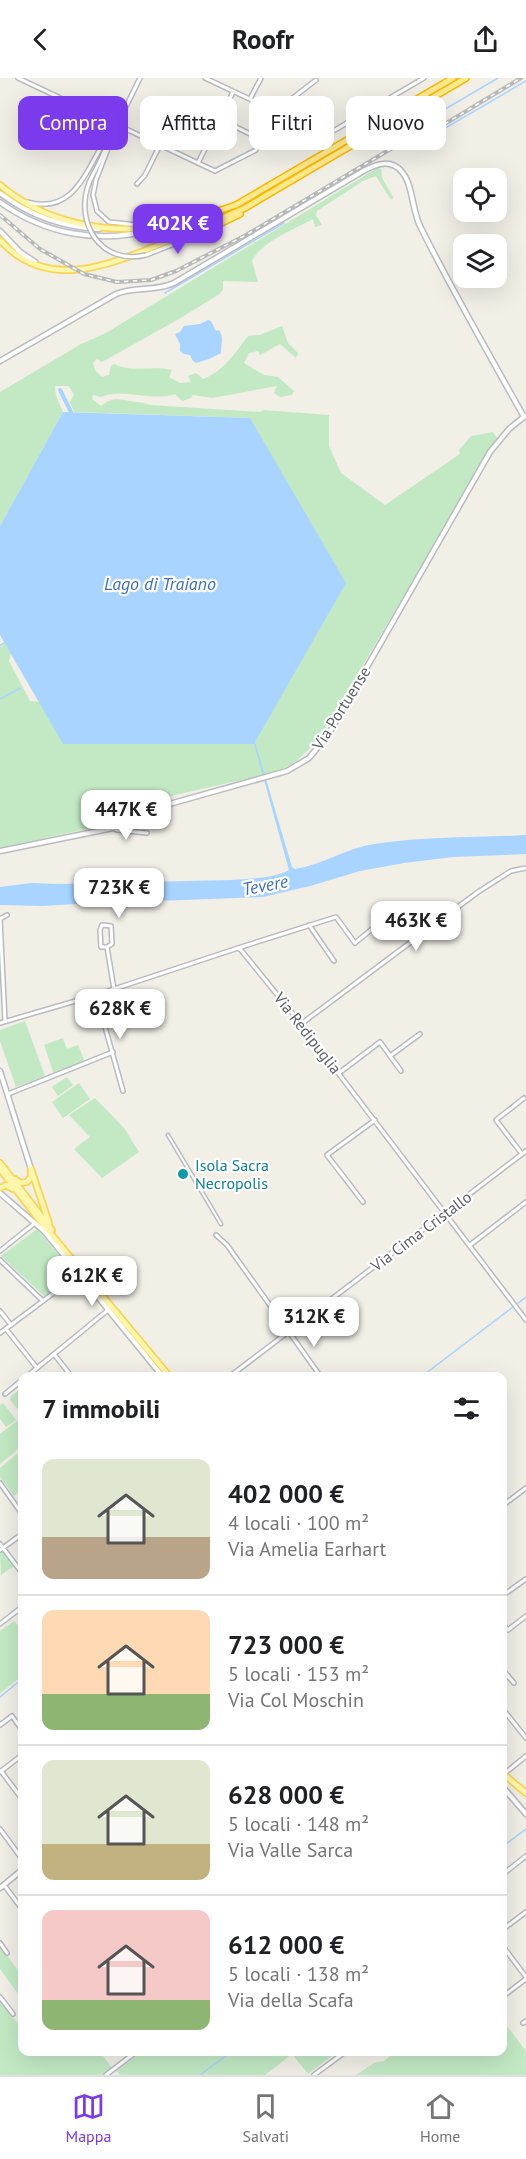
<!DOCTYPE html>
<html lang="it">
<meta charset="utf-8">
<style>
body{margin:0;font-family:"PT Sans",sans-serif;background:#f6f6f6;color:#202124;height:100vh;display:flex;flex-direction:column;font-size:22px;white-space:nowrap}
*{box-sizing:border-box;margin:0}
p{font-size:20px;color:#757577}
.icon{flex:none;width:33px;height:33px;fill:none;stroke:currentColor;stroke-width:2;stroke-linecap:round;stroke-linejoin:round}
.map{position:relative;flex:1;overflow:hidden}
.panel{position:absolute;left:18px;top:1294px;width:489px;height:684px;display:flex;flex-direction:column;background:#fff;border-radius:12px;box-shadow:0 6px 24px #0002}
.panel>*{flex:none}
.guide{position:absolute;left:18px;top:18px;width:490px;height:54px;display:flex;gap:12px}
.controls{position:absolute;left:453px;top:90px;display:grid;gap:12px}
.controls a{display:grid;place-items:center;width:54px;height:54px;border-radius:12px;background:#fff;box-shadow:0 6px 24px #0002;font-size:30px}
.price{position:absolute;translate:-50% -51px;padding:0 14px;border-radius:12px;background:#fff;color:#222;font-size:20px;line-height:39px;filter:drop-shadow(0 2px 3px #0008)}
.price::after{content:'';position:absolute;left:50%;top:36px;width:18px;height:14px;margin-left:-9px;background:inherit;clip-path:polygon(0 0,100% 0,50% 100%)}
.price.current{background:#7c3aed;color:#fff}
ul{padding:0;list-style:none}
li{display:flex;align-items:center;gap:18px;height:150px;padding:0 24px}
li+li{border-top:2px solid #e0e0e0}
li span{display:grid;place-items:center;flex:none;width:168px;height:120px;border-radius:12px;color:#555}
li>.icon{margin-inline-start:auto}
span .icon{width:72px;height:72px;fill:#fffc;stroke-width:1}
li b{font-size:26px}
h2{display:flex;justify-content:space-between;align-items:center;height:72px;padding:0 24px;font-size:26px}
.pill{padding:0 21px;border-radius:12px;background:#fff;box-shadow:0 6px 24px #0002;font-size:21px;line-height:54px}
.pill.current{background:#7c3aed;color:#fff}
header{display:flex;justify-content:space-between;align-items:center;height:78px;padding:0 24px;background:#fff;font-size:27px;font-weight:700}
.tabs{display:flex;justify-content:space-around;align-items:center;height:84px;border-top:2px solid #e0e0e0;background:#fff;font-size:16px;color:#757577}
.tabs a{display:grid;justify-items:center;gap:3px}
.tabs .current{color:#7c3aed}
.map>svg:first-child{display:block}
</style>
<header><svg class="icon" aria-label="back" viewBox="0 0 24 24"><path d="M15 5l-7 7 7 7"/></svg>Roofr<svg class="icon" aria-label="share" viewBox="0 0 24 24"><path d="M12 15V3M7 8l5-5 5 5M5 13v7h14v-7"/></svg></header>
<div class="map">
<svg width="526" height="1997" viewBox="0 0 526 1997">
<rect width="100%" height="100%" fill="#f1efe6"/>
<!-- green -->
<g fill="#c2e9c4">
<path d="M377,90L381,91L382,100L393,119L392,122L389,119L376,98L363,103L317,133L316,137L322,147L315,149L313,141C295,151 261,164 252,183L258,204L223,203V212L218,217L179,241L102,284L97,281L93,285L95,292L102,299L109,297L111,288L114,286C130,295 153,287 172,292L169,299L180,305L191,304L188,298L196,295L203,301C224,293 234,276 248,258L260,257L282,248L288,265L298,275L296,280L280,266L260,277L258,273L249,275L244,285L264,297L278,299L294,313L292,317L280,319L274,315L277,308L212,320L193,317L191,320L182,323L175,316C151,324 121,309 101,319L93,317L92,321L101,328C113,319 117,321 130,323C138,325 141,323 150,327L260,334L263,332L329,337V368L341,395L385,427L460,376L459,372L471,358L493,354L497,360L318,663L294,685L276,694L167,719L114,745L0,770V569L5,566L11,575L9,583L30,623L39,624L64,666L250,340L74,334L70,324L74,317L69,308H55L56,318L63,334L0,448V314L81,266L106,255Z"/>
<path d="M96,918L99,930L79,936L77,924Z"/>
<path d="M25,943L45,998L16,1009L0,963V952Z"/>
<path d="M63,960L67,971L78,967L85,984L54,996L44,967Z"/>
<path d="M67,999L73,1007L58,1018L52,1009Z"/>
<path d="M79,1005L90,1021L63,1040L52,1024Z"/>
<path d="M95,1020L124,1050L139,1074L102,1100L74,1071L90,1059L69,1037Z"/>
<path d="M37,1151L74,1196L44,1218L1,1178Z"/>
<path d="M22,1310V1336L10,1322L11,1318Z"/>
<path d="M3,1325L16,1342L6,1349L0,1341V1327Z"/>
<path d="M22,1339V1368L0,1386V1356Z"/>
<path d="M22,1372V1411L14,1418L0,1399V1390Z"/>
<path d="M3,1473L14,1488L1,1497L0,1476Z"/>
<path d="M14,1543L22,1552V1598L0,1615V1553Z"/>
<path d="M0,1868L22,1898V1921L0,1891Z"/>
<path d="M0,1922L22,1951V1974H40L42,1977V1974H100L112,1990L102,1997H0Z"/>
<path d="M503,1943L526,1973V1997H356L374,1985L384,1983L395,1974H502Z"/>
<path d="M141,1974H337L308,1996L292,1976L265,1997H120L117,1993Z"/>
</g>
<!-- water -->
<g fill="#a8d4ff">
<path d="M208,242L211,243L216,253L219,252C224,259 221,266 221,275L209,281L196,285L193,283L190,277L184,276L180,273V266L175,256L180,254L184,248L200,246Z"/>
<path d="M63,334L250,340L346,505L255,664L292,789L295,791C322,787 347,770 374,766C424,758 475,760 526,757V776L453,779L404,785L360,793L310,808L263,819L157,823C145,827 124,828 112,824L42,828L0,827V809L31,805L58,806L232,802C250,800 273,801 289,792L254,666H63L0,557V448Z"/>
</g>
<g fill="none" stroke-linecap="round" stroke-linejoin="round">
<!-- stream -->
<g stroke="#a8d4ff" stroke-width="1.5">
<path d="M418,47L498,0"/>
<path d="M411,70L526,3"/>
<path d="M165,215L284,145"/>
<path d="M0,567L5,565"/>
<path d="M0,621L20,610"/>
<path d="M421,1299L526,1219"/>
<path d="M0,1619L22,1601"/>
<path d="M502,1769L526,1751"/>
<path d="M200,1997L231,1974"/>
</g>
<!-- canal -->
<path stroke="#a8d4ff" stroke-width="4" d="M60,312L71,334"/>
<defs>
<path id="pedestrian" d="M168,1057L221,1146"/>
<g id="minor">
<path d="M18,0L215,93L256,72L257,67L252,57L220,41"/>
<path d="M140,0L117,47L96,102L93,117L97,133L109,144L147,148"/>
<path d="M205,0L309,49L323,53L335,52L424,0"/>
<path d="M250,21L261,0"/>
<path d="M276,33L316,2"/>
<path d="M198,85L233,14"/>
<path d="M89,105C96,88 116,62 105,43"/>
<path d="M137,106L145,97L160,67"/>
<path d="M27,124C81,139 88,79 115,49"/>
<path d="M146,177L200,156"/>
<path d="M113,750L117,752L147,755"/>
<path d="M309,847L334,883"/>
<path d="M107,869H101L100,852L102,847L111,848L112,866L107,869L114,911"/>
<path d="M238,870L336,839L355,865L377,847"/>
<path d="M96,917L123,1013"/>
<path d="M5,943L0,841L7,837"/>
<path d="M0,945L96,917L238,870L241,872L301,946L526,1242"/>
<path d="M301,946L478,814L511,793L526,790"/>
<path d="M390,978L420,956"/>
<path d="M339,995L380,964L401,993"/>
<path d="M8,1016L113,974"/>
<path d="M522,1076L496,1042L524,1020"/>
<path d="M363,1124L327,1077L375,1042"/>
<path d="M216,1157L227,1167L321,1299"/>
<path d="M470,1167L526,1124"/>
<path d="M0,1173L35,1145"/>
<path d="M0,1182L43,1223"/>
<path d="M0,1233L11,1247"/>
<path d="M6,1251L37,1290"/>
<path d="M0,1255L79,1196"/>
<path d="M54,1276L72,1299"/>
<path d="M26,1299L108,1232"/>
<path d="M229,1299L526,1073"/>
<path d="M5,1316L22,1302"/>
<path d="M0,1405L22,1436"/>
<path d="M502,1428L526,1410"/>
<path d="M0,1466L22,1495"/>
<path d="M0,1472L22,1456"/>
<path d="M502,1518L526,1501"/>
<path d="M502,1545L508,1552L526,1538"/>
<path d="M0,1546L22,1529"/>
<path d="M502,1591L514,1605"/>
<path d="M502,1602L508,1598"/>
<path d="M502,1630L526,1660"/>
<path d="M22,1641L17,1645L22,1652"/>
<path d="M0,1647L12,1638L17,1645"/>
<path d="M1,1693L22,1721"/>
<path d="M0,1694L22,1677"/>
<path d="M504,1696L526,1678"/>
<path d="M0,1751L22,1781"/>
<path d="M502,1797L526,1778"/>
<path d="M4,1807L22,1831"/>
<path d="M502,1852L526,1834"/>
<path d="M0,1865L7,1875"/>
<path d="M502,1867L526,1899"/>
<path d="M0,1919L13,1936"/>
<path d="M502,1919L526,1901"/>
<path d="M523,1945L526,1943"/>
<path d="M106,1997L136,1974"/>
<path d="M314,1997L345,1974"/>
</g>
<g id="tertiary">
<path d="M0,283L116,216C134,208 155,214 174,205L365,92C378,85 392,81 402,94C413,106 412,134 421,150C453,214 489,276 524,339"/>
<path d="M0,773L113,750L166,727L287,693L309,680L328,657L490,374L509,351L525,338"/>
<path d="M0,993L31,1091"/>
<path d="M0,1115L44,1153L163,1299"/>
<path d="M502,1708L526,1736"/>
<path d="M0,1810L22,1792"/>
</g>
<g id="secondary">
<path d="M0,115C30,138 62,149 99,151"/>
<path d="M0,124C44,156 98,166 151,152"/>
<path d="M0,153L20,174L35,184"/>
</g>
<g id="primary">
<path d="M0,107C45,145 104,156 160,149"/>
<path d="M0,162C53,221 125,179 186,156"/>
<path d="M0,1085L52,1152"/>
<path d="M0,1091L37,1139L170,1299"/>
<path d="M31,1091L49,1145"/>
<path d="M15,1101L21,1105L27,1104L31,1099V1094"/>
<path d="M0,1110L6,1107L13,1111"/>
<path d="M502,1695L526,1715"/>
</g>
<g id="motorway">
<path d="M160,149L194,141L236,127L453,0"/>
<path d="M201,155L240,136"/>
<path d="M186,156L245,130L466,0"/>
</g>
</defs>
<!-- pedestrian casing -->
<use href="#pedestrian" stroke="#b9bbc0" stroke-width="5"/>
<!-- minor casing -->
<use href="#minor" stroke="#b9bbc0" stroke-width="6"/>
<!-- tertiary casing -->
<use href="#tertiary" stroke="#b9bbc0" stroke-width="7"/>
<!-- secondary casing -->
<use href="#secondary" stroke="#bcbec5" stroke-width="7"/>
<!-- primary casing -->
<use href="#primary" stroke="#f9d557" stroke-width="8"/>
<!-- motorway casing -->
<use href="#motorway" stroke="#f7b800" stroke-width="8"/>
<!-- pedestrian -->
<use href="#pedestrian" stroke="#fff" stroke-width="2"/>
<!-- minor -->
<use href="#minor" stroke="#fff" stroke-width="3"/>
<!-- tertiary -->
<use href="#tertiary" stroke="#fff" stroke-width="4"/>
<!-- secondary -->
<use href="#secondary" stroke="#fff" stroke-width="4"/>
<!-- primary -->
<use href="#primary" stroke="#fff6ad" stroke-width="4.5"/>
<!-- motorway -->
<use href="#motorway" stroke="#ffe98f" stroke-width="5"/>
<defs>
<path id="rail" d="M0,137L40,171L84,196L117,204L151,202L176,193L246,157L389,72L448,44L521,0"/>
</defs>
<!-- rail casing -->
<use href="#rail" stroke="#b7b8b8" stroke-width="4"/>
<!-- rail -->
<use href="#rail" stroke="#fff" stroke-width="1.5" stroke-dasharray="4.5" stroke-linecap="butt"/>
<defs>
<path id="minor-bridge" d="M89,105C74,145 101,188 146,177"/>
</defs>
<!-- minor-bridge casing -->
<use href="#minor-bridge" stroke="#b9bbc0" stroke-width="6" stroke-linecap="butt"/>
<!-- minor-bridge -->
<use href="#minor-bridge" stroke="#fff" stroke-width="3"/>
</g>
<!-- markers -->
<circle fill="#0f9aa8" stroke="#fff" stroke-width="2" cx="183" cy="1096" r="6"/>
<g text-anchor="middle" dominant-baseline="central" stroke-width="4.5" stroke-linejoin="round" paint-order="stroke">
<!-- street labels -->
<g font-size="16" fill="#5e6167" stroke="#fff">
<text transform="translate(341 630) rotate(-58)">Via Portuense</text>
<text transform="translate(308 955) rotate(52)">Via Redipuglia</text>
<text transform="translate(421 1153) rotate(-37)">Via Cima Cristallo</text>
</g>
<!-- culture labels -->
<g font-size="16" fill="#0d838f" stroke="#fff" text-anchor="start">
<text x="195" y="1087">Isola Sacra<tspan x="195" dy="18">Necropolis</tspan></text>
</g>
<!-- water labels -->
<g font-size="18" font-style="italic" fill="#3d72b8" stroke="#fff">
<text x="160" y="505">Lago di Traiano</text>
<text transform="translate(265 807) rotate(-11)">Tevere</text>
</g>
</g>
</svg>
<div class="controls">
<a><svg class="icon" aria-label="locate" viewBox="0 0 24 24"><circle cx="12" cy="12" r="6"/><path d="M12 2v4M12 18v4M2 12h4M18 12h4"/></svg></a>
<a><svg class="icon" aria-label="layers" viewBox="0 0 24 24"><path d="M12 4l9 5-9 5-9-5zM3 14l9 5 9-5"/></svg></a>
</div>
<b class="price current" style="left:178px;top:177px">402K €</b>
<b class="price" style="left:126px;top:763px">447K €</b>
<b class="price" style="left:119px;top:841px">723K €</b>
<b class="price" style="left:416px;top:874px">463K €</b>
<b class="price" style="left:120px;top:962px">628K €</b>
<b class="price" style="left:92px;top:1229px">612K €</b>
<b class="price" style="left:314px;top:1270px">312K €</b>
<div class="guide">
<a class="pill current">Compra</a>
<a class="pill">Affitta</a>
<a class="pill">Filtri</a>
<a class="pill">Nuovo</a>
</div>
<section class="panel">
<h2>7 immobili<svg class="icon" aria-label="filters" viewBox="0 0 24 24"><path d="M4 7h16M4 17h16"/><circle cx="9" cy="7" r="2"/><circle cx="15" cy="17" r="2"/></svg></h2>
<ul>
<li><span style="background:linear-gradient(#dfe7d0 65%,#b9a48a 0)"><svg class="icon" aria-label="home" viewBox="0 0 24 24"><path d="M3 11l9-7 9 7M6 9v11h12V9"/></svg></span><div><b>402 000 €</b><p>4 locali · 100 m²</p><p>Via Amelia Earhart</p></div></li>
<li><span style="background:linear-gradient(#ffd9b3 70%,#8fb573 0)"><svg class="icon" aria-label="home" viewBox="0 0 24 24"><path d="M3 11l9-7 9 7M6 9v11h12V9"/></svg></span><div><b>723 000 €</b><p>5 locali · 153 m²</p><p>Via Col Moschin</p></div></li>
<li><span style="background:linear-gradient(#dfe7d0 70%,#c2b280 0)"><svg class="icon" aria-label="home" viewBox="0 0 24 24"><path d="M3 11l9-7 9 7M6 9v11h12V9"/></svg></span><div><b>628 000 €</b><p>5 locali · 148 m²</p><p>Via Valle Sarca</p></div></li>
<li><span style="background:linear-gradient(#f6c9c9 75%,#8fb573 0)"><svg class="icon" aria-label="home" viewBox="0 0 24 24"><path d="M3 11l9-7 9 7M6 9v11h12V9"/></svg></span><div><b>612 000 €</b><p>5 locali · 138 m²</p><p>Via della Scafa</p></div></li>
</ul>
</section>
</div>
<nav class="tabs">
<a class="current"><svg class="icon" aria-label="map" viewBox="0 0 24 24"><path d="M3 6l6-2 6 2 6-2v14l-6 2-6-2-6 2zM9 4v14M15 6v14"/></svg>Mappa</a>
<a><svg class="icon" aria-label="saved" viewBox="0 0 24 24"><path d="M7 4h10v16l-5-4-5 4z"/></svg>Salvati</a>
<a><svg class="icon" aria-label="home" viewBox="0 0 24 24"><path d="M3 11l9-7 9 7M6 9v11h12V9"/></svg>Home</a>
</nav>
